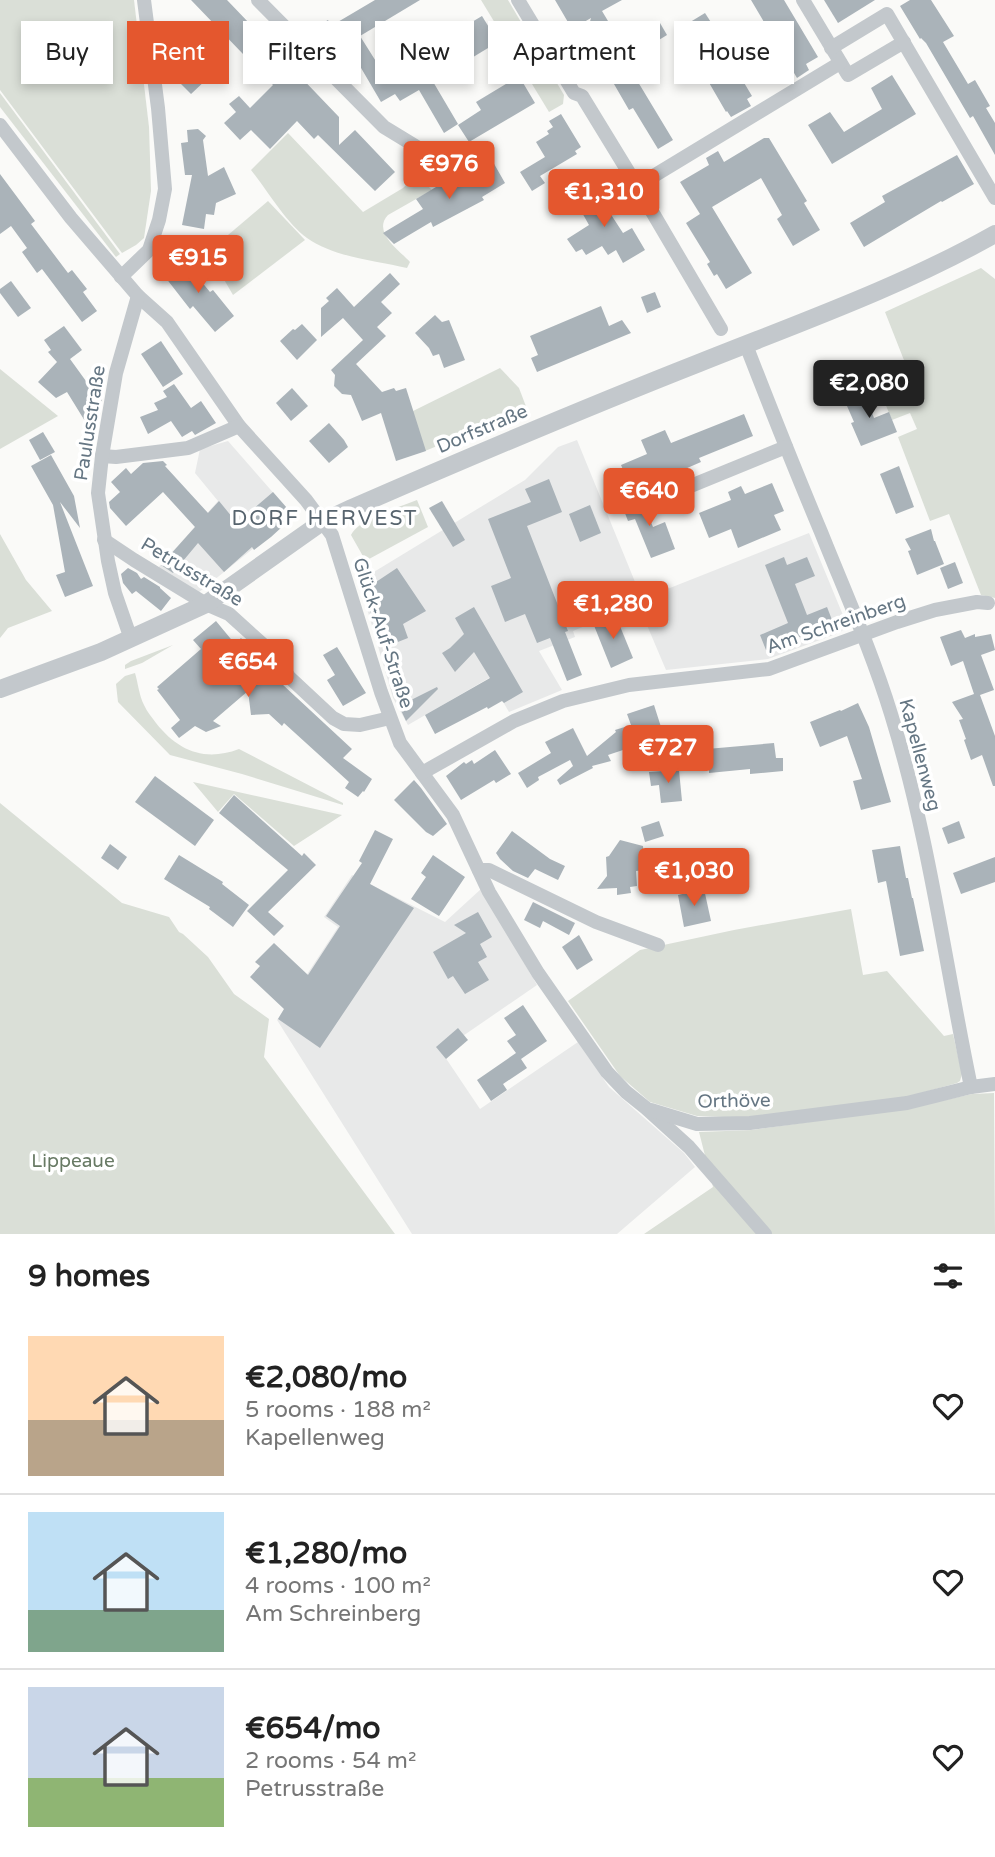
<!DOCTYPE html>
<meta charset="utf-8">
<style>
body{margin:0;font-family:"Varela Round",sans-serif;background:#f6f6f6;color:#222;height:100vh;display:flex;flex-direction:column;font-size:26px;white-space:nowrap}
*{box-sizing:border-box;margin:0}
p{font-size:23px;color:#767676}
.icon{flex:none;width:38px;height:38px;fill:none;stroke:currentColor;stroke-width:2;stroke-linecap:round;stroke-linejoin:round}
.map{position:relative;height:1234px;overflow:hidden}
.sheet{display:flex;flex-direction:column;background:#fff;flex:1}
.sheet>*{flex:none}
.banner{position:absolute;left:21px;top:21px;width:954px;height:63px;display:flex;gap:14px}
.price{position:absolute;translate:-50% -60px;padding:0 16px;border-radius:7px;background:#e4572e;color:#fff;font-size:23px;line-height:46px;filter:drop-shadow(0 2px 4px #0008)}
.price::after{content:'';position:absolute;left:50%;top:42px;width:21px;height:16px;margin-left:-10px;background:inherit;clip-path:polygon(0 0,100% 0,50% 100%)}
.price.on{background:#222;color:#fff}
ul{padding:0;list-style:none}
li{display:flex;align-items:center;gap:21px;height:175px;padding:0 28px}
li+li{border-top:2px solid #e0e0e0}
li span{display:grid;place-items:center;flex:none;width:196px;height:140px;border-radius:0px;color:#555}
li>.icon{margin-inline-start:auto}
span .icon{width:84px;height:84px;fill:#fffc;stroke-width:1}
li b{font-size:30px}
h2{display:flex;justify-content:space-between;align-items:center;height:84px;padding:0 28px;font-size:30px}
.chip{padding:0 24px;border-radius:0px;background:#fff;box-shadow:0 4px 10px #0003;font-size:24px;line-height:63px}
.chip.on{background:#e4572e;color:#fff}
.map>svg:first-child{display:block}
</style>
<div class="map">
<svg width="995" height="1234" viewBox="0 0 995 1234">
<rect width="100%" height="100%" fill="#fafaf8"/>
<!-- built -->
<g fill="#e8e9e9">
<path d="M577,440L642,599L809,533L845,620L843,630L839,633L768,659L666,670L638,604L573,631L575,637L539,651L562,690L509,712L489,678L408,725L393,698L359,581L525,480L558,447Z"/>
<path d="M228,441L291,513L290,519L198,593L157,569L218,501L195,473L200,449Z"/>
<path d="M352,875L445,922L481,889L537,985L441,1051L480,1109L578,1042L609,1087L684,1153L695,1167L617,1234H412L277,1020L338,927L324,917Z"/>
</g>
<!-- green -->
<g fill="#dadfd7">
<path d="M0,0H134L149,127L151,191L144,238L136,245L122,253L0,90Z"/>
<path d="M481,0H508L564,95L563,104L549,112Z"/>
<path d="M0,93L120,254L116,257L0,107Z"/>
<path d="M288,133L363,212L403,188L408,183L412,170L432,190L388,215C372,232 399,250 410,262L407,268C377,261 333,257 307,238C287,224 267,190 251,170Z"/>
<path d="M268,201L305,240L233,295L208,252Z"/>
<path d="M981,268L995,279V598L981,595L949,514L930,521L898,437L917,429L910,413L892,420L877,384L901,374L904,381L911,378L885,312Z"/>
<path d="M500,368L519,388L527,409L425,451L411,412Z"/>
<path d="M0,369L58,416L0,449Z"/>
<path d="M417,500L428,527L369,559L364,558L351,535C361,517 398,508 417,500Z"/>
<path d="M0,534L26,580L52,611L8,628L0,638Z"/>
<path d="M173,645L142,663L125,669V665L131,661Z"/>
<path d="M135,673C138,683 139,695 144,705C147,712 152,717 156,723C178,751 205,762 239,749L343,803V805L242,774L170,755L118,702L116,684L125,676Z"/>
<path d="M193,782L342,815L294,846L234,794L218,812Z"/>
<path d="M0,803L122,903L169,917L179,932L183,934L208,957L234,994L269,1019L264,1057L395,1234H0Z"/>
<path d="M851,909L863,975L887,971L944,1036L953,1034L962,1074L960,1081L957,1083L907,1097L750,1118L697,1116L650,1102L620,1076L568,1001L640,950L734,930Z"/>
<path d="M994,1093L995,1234H644L713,1187L699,1132L752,1130L909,1108L972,1094Z"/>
</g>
<!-- building -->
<g fill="#aab3b9">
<path d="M191,0H227L339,117V145L355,130L395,172L375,191L318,135L314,139L297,121L270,149L251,130L240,140L224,123L236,112L229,104L239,96L250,108L273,85Z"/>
<path d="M375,0H420L360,36L389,82L422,63L458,124L444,133L419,90L400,101L395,94L381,102L347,44L332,53L316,27L328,20L331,26Z"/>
<path d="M555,0H622L602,11L626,51L616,57L629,80L635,77L673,140L658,149L633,108L629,110L603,65L600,67L590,51L582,49L591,18L572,29Z"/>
<path d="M751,0H784L818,57L806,64L809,70L797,78Z"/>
<path d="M824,0H875L838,23Z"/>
<path d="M910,0H931L954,36L943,42L968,84L975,80L990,106L986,108L995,123V155L973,116L970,118L926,43L921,38L920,39L900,6Z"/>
<path d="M705,13L716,30L692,44L682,27Z"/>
<path d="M482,16L498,42L455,68L438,42Z"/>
<path d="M660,23L667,35L654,43L646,31Z"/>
<path d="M190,43L212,66L203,75L207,79L191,94L170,73L186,58L180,53Z"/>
<path d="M723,63L727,69L734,66L752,96L747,99L751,106L731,117L727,111L726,112L704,74Z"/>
<path d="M892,75L916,114L832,164L808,125L830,112L844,132L882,109L871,88Z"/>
<path d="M519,76L535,103L469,142L458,125L481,110L476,102Z"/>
<path d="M561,114L581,147L575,151L577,154L540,176L545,183L532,191L520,172L545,157L536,142L549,134L547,131L553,127L549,121Z"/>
<path d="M198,129L206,136L203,140L208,176L224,167L236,194L216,203L214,215L206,214L204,229L182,225L192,175H185L181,143L188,142L187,130Z"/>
<path d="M764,138H769L807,201L804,203L820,230L793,246L777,219L782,215L761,178L712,207L752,273L726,289L717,274L714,276L707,264L710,262L686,223L700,214L680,182L709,165L706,158L718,151L724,162Z"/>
<path d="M957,155L974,184L942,202L941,201L864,247L850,223L885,202L882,196Z"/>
<path d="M493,162L505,183L482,197L484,200L433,227L431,222L394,244L383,233L423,209L416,199L466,169L470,176Z"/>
<path d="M0,174L35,221L31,224L68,273L72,270L87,289L83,292L97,311L82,322L42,269L37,273L22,252L27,248L11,226L0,234Z"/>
<path d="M604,185L616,205L608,210L623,233L632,228L645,250L623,263L616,250L608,255L602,246L586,255L582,249L576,252L567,239L589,225L576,202Z"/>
<path d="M181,257L210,292L213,290L234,316L215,332L193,306L190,309L162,273Z"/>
<path d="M390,273L400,284L381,302L392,313L377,327L386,336L356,364L382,392L394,388L396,391L406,388L426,451L396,461L381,413L362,421L351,395L342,394L334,386L335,375L331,370L363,340L343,318L321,337V308L329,301L326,298L337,288L354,307Z"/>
<path d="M11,281L31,308L18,317L0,293V289Z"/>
<path d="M655,292L661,307L647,313L641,297Z"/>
<path d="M601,306L609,326L622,320L631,333L537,372L531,358L538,355L530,336Z"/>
<path d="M435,315L442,322L449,320L465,360L444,368L439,354L433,356L429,348L415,333Z"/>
<path d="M302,324L317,340L297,360L280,341L293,329L295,330Z"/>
<path d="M64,326L82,350L70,359L91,388L95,386L102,399L101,406L95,409L99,417L98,420L88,426L67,392L56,398L38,382L57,362L48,352L51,350L44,340Z"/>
<path d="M161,341L183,374L163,387L141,354Z"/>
<path d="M174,384L191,408L201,401L216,423L195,435L192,431L182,437L171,421L148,434L140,417L158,410L154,403L167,397L163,391Z"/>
<path d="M292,388L308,406L291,421L276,403Z"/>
<path d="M863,389L874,418L889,412L897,432L861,446L851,423L854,422L847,406L853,404L849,395Z"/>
<path d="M744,414L753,436L699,458L701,462L678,472L671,474L670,470L630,486L621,465L647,454L641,440L665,430L671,443Z"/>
<path d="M329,423L344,440L348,447L329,463L309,441Z"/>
<path d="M43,432L55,452L40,460L29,440Z"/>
<path d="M51,455L74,496L80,528L60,502L93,586L65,597L56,575L65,572L53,505L31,466Z"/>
<path d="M163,461L167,465L165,466L208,513L219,501L237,523L273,492L294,516L271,537L254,550L252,547L224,572L198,543L173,573L161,565L195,527L163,492L126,526L110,508L109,502L120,492L111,482L126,468L131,474L143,463Z"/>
<path d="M899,466L914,507L896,514L880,474Z"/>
<path d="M549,479L562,512L527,526L568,631L565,632L582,675L567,681L550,638L537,643L525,614L505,622L491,586L511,578L488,519L531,502L525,489Z"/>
<path d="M772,483L784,511L774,515L781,530L738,548L731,529L709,538L699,513L731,500L728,492L741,486L745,494Z"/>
<path d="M640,496L653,527L665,522L675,549L651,558L635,519L628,521L621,503Z"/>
<path d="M442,501L465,540L453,547L429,508Z"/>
<path d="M590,505L601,533L580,542L569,514Z"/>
<path d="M931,529L934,541H935L944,564L917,575L908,551L911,550L905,539Z"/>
<path d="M784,557L787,565L807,557L815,576L795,584L807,615L827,607L834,625L805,637L804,635L766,650L760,635L788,623L765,565Z"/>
<path d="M955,562L963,583L948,589L940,568Z"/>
<path d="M128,568L137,573L141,579L144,577L160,587V588L171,598L161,611L136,591L132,594L123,583L121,574Z"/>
<path d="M397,568L426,611L403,624L408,638L385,647L377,631L365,595L367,588Z"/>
<path d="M633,590L638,604L618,612L613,599Z"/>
<path d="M474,607L523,692L504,703L502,701L488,709L487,707L435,734L425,715L490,678L474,652L455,672L442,653L450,648L464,634L455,618Z"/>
<path d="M615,614L633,658L611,668L593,623Z"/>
<path d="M216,621L235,644L241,638L261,661L264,659L282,684L352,749L343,758L372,779L364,792L363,791L358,797L345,788L349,782L284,723L282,726L269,714L251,715L248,691L213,721L221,726L206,732L195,726L179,738L171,728L180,720L157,690L159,689L157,687L201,649L193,640Z"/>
<path d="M961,630L965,638L975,634V637L991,634L995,650L981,655L994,690L980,695L995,736V786H993L982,755L971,760L964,740L966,739L959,720L963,719L952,702L974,694L963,661L951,666L940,637Z"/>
<path d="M337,647L366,693L343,706L327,680L335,675L323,655Z"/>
<path d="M437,687L438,689L406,721L399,706Z"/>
<path d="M858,703L869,727L891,802L861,810L853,781L862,779L847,736L820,747L810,722L840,710L841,711Z"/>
<path d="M654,705L661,727L635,736L638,745L608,755L611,761L592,766L593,768L560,785L557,780L573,766L570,760L538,777L539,780L527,788L518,773L551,753L545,742L573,728L587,756L616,732L615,730L631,725L627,714Z"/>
<path d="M774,743L776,758H783V771L750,774V769L709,773V766H701L700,751H707V749Z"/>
<path d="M495,750L511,774L496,783L494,780L461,800L446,776L464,762L466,764L472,760L474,764Z"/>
<path d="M679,770L682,801L661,803L659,785L651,786L649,772Z"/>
<path d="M155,776L214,820L195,846L135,802Z"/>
<path d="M414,780L421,788L447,824L433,836L426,832L394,800Z"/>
<path d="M234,795L302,856L304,853L316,865L268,912L284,926L274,936L247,911L288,870L219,813Z"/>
<path d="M659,821L664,836L645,842L641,827Z"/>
<path d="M959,821L965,838L948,844L942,828Z"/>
<path d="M375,830L393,839L370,884L414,908L320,1048L278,1019L284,1009L250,977L260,966L255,962L274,943L308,975L340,926L326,916L362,863L359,861Z"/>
<path d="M512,831L550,859L565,866L558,880L535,869L528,878L513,871L500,859L496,853Z"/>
<path d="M620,840L643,846L645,870L636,871L637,886L630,887L631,893L617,895V888L597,889L607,876L606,857L609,856Z"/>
<path d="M110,844L127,857L118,870L101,858Z"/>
<path d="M900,846L906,878H908L912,898H913L924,951L900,956L886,881L878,883L872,850Z"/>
<path d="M179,855L223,882L222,884L249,905L233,927L209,909L210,907L164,879Z"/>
<path d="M433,855L465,877L439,916L411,899L426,877L421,873Z"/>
<path d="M995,857V882L961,894L953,873Z"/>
<path d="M704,889L711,921L684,927L678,895Z"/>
<path d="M533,902L575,923L569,935L543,921L540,928L524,920Z"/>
<path d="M478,912L492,937L480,944L487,957L478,962L489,980L465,994L453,976L448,979L433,952L466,933L454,925Z"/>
<path d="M579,935L593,960L577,970L562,947Z"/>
<path d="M523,1005L547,1041L521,1059L527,1068L503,1084L507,1090L491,1101L477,1080L516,1053L507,1041L516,1035L504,1018Z"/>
<path d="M458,1028L468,1040L446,1059L436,1047Z"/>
</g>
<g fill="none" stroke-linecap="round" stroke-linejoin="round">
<!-- minor -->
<g stroke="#c3c8cc" stroke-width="14">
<path d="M258,0L384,127L425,152"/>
<path d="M518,0L574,93L582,96L637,186L721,329"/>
<path d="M803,0L848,75L904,42"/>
<path d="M831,48L887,14L995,198"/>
<path d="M0,125L71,218L138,296L167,322L239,426L306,500L332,535L381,692L400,743L453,815L489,892L538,973L607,1072L626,1092L646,1108L689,1147L765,1234"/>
<path d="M637,186L840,63"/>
<path d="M121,277L149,250L159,220L165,189L158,108L144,0"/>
<path d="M746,345C770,407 795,470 821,532C845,592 872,652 891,714C929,836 945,963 971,1087"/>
<path d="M102,456L116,457L188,448L239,426"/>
<path d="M671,494L786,447"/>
<path d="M104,540L134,560L206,604L229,614L270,651L289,677L333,718L344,724L360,725L390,718"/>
<path d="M131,639L115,593L108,561L98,493L102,456L116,373L138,296"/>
<path d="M422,773L514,721L563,701L629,685L769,669L897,622L935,610L977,602L988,603"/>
<path d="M479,870H489L596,922L658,945"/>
<path d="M651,1110L697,1124L750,1123L907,1103L971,1087L995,1084"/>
</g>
<!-- tertiary -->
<path stroke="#c3c8cc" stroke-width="18" d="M0,689L101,652L206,604L322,522L352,508C467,458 582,409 699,363C799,323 901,287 995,234"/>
</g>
<g text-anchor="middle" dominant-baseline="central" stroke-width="7" stroke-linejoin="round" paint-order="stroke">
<!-- street labels -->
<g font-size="19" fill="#657683" stroke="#fff">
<text transform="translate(90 423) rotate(-81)">Paulusstraße</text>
<text transform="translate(482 429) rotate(-23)">Dorfstraße</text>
<text transform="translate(192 572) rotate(31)">Petrusstraße</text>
<text transform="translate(836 624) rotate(-19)">Am Schreinberg</text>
<text transform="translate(383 633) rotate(72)">Glück-Auf-Straße</text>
<text transform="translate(920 755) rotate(75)">Kapellenweg</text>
<text transform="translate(734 1101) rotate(-1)">Orthöve</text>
</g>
<!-- park labels -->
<g font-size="19" fill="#687a64" stroke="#fff">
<text x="73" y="1161">Lippeaue</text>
</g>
<!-- neighbourhood labels -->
<g font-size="21" letter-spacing="2" fill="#57646e" stroke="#fff">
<text x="325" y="518">DORF HERVEST</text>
</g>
</g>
</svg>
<b class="price" style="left:449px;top:201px">€976</b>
<b class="price" style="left:604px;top:229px">€1,310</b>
<b class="price" style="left:198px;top:295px">€915</b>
<b class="price on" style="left:869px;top:420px">€2,080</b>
<b class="price" style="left:649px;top:528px">€640</b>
<b class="price" style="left:613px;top:641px">€1,280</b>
<b class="price" style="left:248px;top:699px">€654</b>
<b class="price" style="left:668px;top:785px">€727</b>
<b class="price" style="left:694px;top:908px">€1,030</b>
<div class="banner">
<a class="chip">Buy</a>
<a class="chip on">Rent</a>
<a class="chip">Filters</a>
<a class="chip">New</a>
<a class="chip">Apartment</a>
<a class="chip">House</a>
</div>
</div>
<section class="sheet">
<h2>9 homes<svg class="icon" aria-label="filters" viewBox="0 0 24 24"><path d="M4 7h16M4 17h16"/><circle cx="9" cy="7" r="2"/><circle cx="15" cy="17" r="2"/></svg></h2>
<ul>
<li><span style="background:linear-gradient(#ffd9b3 60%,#b9a48a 0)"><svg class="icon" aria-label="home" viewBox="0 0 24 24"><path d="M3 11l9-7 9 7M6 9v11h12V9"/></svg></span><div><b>€2,080/mo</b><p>5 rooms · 188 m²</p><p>Kapellenweg</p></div><svg class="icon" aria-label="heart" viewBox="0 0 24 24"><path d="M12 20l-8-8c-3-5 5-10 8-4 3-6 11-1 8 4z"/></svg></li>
<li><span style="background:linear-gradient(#bfe0f5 70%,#7fa58c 0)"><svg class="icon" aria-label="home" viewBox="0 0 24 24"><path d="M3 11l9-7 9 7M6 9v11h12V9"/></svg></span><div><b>€1,280/mo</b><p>4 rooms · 100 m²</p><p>Am Schreinberg</p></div><svg class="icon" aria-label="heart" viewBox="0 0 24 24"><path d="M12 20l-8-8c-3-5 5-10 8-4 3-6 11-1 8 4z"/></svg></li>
<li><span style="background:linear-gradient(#c9d6e8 65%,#8fb573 0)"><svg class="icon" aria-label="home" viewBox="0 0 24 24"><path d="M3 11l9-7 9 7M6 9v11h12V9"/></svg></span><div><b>€654/mo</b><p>2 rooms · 54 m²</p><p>Petrusstraße</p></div><svg class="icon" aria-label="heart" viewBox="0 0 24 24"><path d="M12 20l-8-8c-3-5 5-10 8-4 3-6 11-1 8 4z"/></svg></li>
</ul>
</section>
